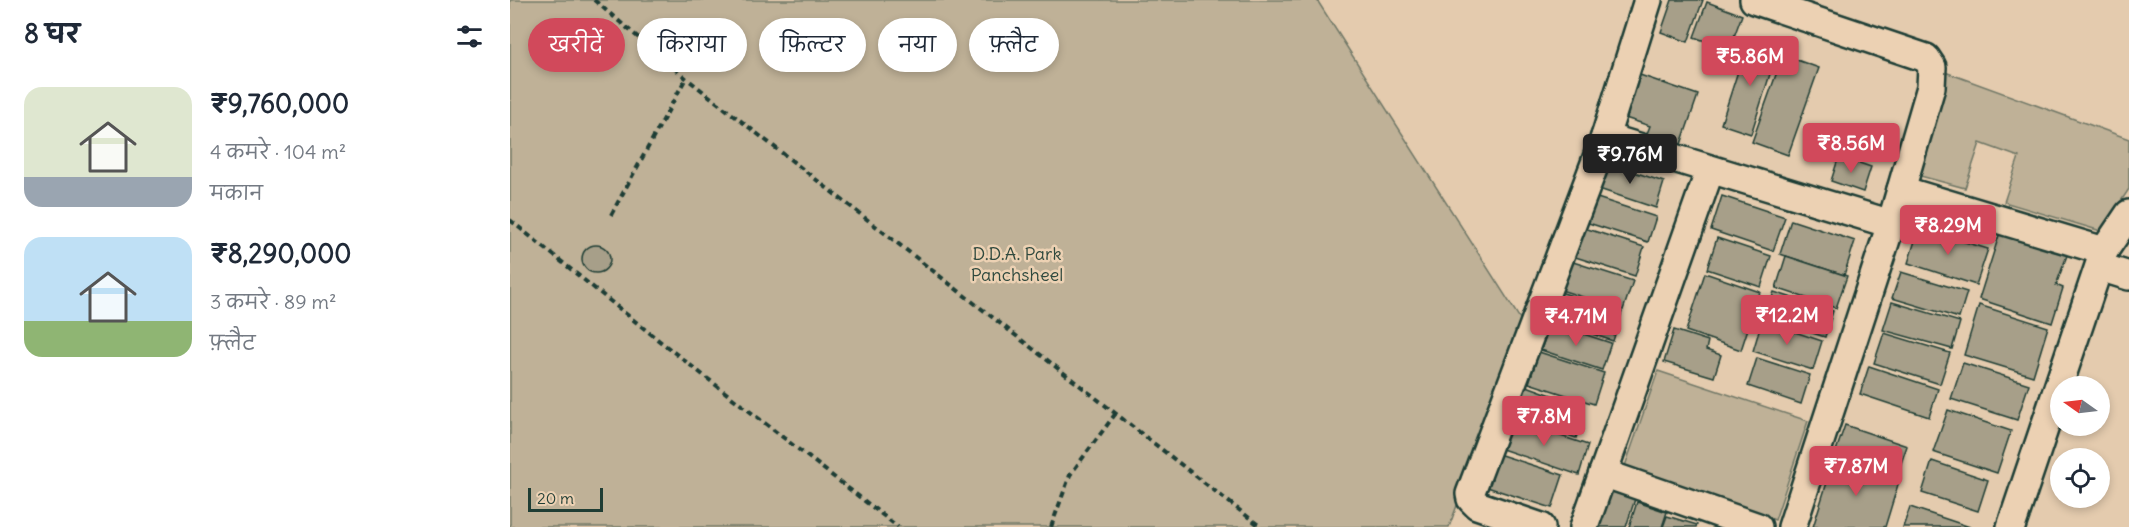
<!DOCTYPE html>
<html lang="hi">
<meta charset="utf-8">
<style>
body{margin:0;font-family:Delius,"Playpen Sans Deva",sans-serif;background:#f2f2f3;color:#1f2937;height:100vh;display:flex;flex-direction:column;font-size:22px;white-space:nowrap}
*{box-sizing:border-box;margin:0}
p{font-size:20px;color:#747a83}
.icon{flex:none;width:33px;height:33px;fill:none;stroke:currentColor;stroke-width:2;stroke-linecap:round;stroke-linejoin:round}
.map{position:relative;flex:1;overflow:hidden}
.details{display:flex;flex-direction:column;background:#fff;width:510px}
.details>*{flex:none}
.top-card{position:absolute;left:18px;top:18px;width:570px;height:54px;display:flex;gap:12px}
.needle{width:39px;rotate:284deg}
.fabs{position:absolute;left:1540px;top:376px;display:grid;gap:12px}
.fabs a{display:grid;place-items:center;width:60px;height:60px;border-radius:50%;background:#fff;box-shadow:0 3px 9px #0003;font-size:30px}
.scale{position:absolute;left:18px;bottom:15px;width:75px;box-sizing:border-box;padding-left:6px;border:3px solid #1f3d34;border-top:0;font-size:16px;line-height:21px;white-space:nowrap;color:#1f3d34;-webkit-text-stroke:4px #ecd1b3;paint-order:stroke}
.price{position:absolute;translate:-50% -51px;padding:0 14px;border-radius:6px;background:#d1495b;color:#fff;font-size:20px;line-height:39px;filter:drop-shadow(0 2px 3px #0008)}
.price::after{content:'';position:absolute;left:50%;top:36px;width:18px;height:14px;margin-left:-9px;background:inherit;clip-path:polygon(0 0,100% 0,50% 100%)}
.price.current{background:#222;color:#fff}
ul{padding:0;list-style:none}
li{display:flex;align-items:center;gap:18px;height:150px;padding:0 24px}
li span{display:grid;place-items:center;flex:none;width:168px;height:120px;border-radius:18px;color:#555}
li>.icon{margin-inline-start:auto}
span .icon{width:72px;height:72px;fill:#fffc;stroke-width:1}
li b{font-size:26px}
h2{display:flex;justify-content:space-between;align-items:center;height:72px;padding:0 24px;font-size:26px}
.chip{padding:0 21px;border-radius:27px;background:#fff;box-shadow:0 3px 9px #0003;font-size:21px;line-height:54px}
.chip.current{background:#d1495b;color:#fff}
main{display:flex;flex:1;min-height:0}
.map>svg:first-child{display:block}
</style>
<main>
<section class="details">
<h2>8 घर<svg class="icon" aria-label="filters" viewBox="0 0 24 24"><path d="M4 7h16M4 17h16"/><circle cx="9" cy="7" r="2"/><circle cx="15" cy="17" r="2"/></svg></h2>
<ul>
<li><span style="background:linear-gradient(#dfe7d0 75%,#9aa5b1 0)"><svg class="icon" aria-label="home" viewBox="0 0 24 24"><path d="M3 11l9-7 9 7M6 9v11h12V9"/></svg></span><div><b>₹9,760,000</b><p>4 कमरे · 104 m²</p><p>मकान</p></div></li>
<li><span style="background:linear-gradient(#bfe0f5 70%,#8fb573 0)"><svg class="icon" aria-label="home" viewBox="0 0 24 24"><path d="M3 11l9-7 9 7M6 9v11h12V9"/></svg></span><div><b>₹8,290,000</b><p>3 कमरे · 89 m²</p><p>फ़्लैट</p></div></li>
</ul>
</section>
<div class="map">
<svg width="1619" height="527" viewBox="0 0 1619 527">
<rect width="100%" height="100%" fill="#e4cbae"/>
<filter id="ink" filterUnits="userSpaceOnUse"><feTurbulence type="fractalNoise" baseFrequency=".0167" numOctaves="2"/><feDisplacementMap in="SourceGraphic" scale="12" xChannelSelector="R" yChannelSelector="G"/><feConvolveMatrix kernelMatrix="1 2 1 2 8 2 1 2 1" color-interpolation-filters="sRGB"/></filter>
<g filter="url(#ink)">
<!-- green -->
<g fill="#bfb197" stroke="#6f7766" stroke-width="1.5">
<path d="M0,0H807L1014,325L939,527H0Z"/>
<path d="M1435,72L1619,139V189L1591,231L1494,202L1509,157L1470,143L1455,188L1403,174Z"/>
<path d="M1148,371L1298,421L1265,520L1115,466Z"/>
</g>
<!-- building -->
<g fill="#a79f89" stroke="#1f3d34" stroke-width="1.5">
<path d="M1162,0H1193L1178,42L1151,32Z"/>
<path d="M1197,2L1232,15L1219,50L1184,37Z"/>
<path d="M1238,40L1268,49L1241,134L1211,124Z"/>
<path d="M1273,55L1309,68L1278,155L1242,142Z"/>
<path d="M1124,73L1188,95L1170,147L1136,136L1140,126L1109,116Z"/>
<path d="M1329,156L1361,167L1353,192L1321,181Z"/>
<path d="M1094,162L1154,182L1146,208L1086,188Z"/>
<path d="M1078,195L1146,217L1138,242L1069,220Z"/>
<path d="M1212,196L1275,217L1263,251L1201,230Z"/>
<path d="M1281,220L1345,241L1334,275L1270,254Z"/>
<path d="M1065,225L1134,247L1125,276L1056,254Z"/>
<path d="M1409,228L1478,249L1466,285L1398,263Z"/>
<path d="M1491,229L1559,250L1546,285L1553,288L1542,323L1469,299Z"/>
<path d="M1207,238L1261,256L1251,287L1197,269Z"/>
<circle cx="86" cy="259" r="14"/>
<path d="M1276,256L1337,276L1326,308L1266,288Z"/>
<path d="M1060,261L1123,281L1113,310L1051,290Z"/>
<path d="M1391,272L1457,292L1449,318L1382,298Z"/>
<path d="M1195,273L1250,292L1231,350L1176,331Z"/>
<path d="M1050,292L1112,312L1103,341L1040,320Z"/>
<path d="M1264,292L1323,311L1315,337L1255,318Z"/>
<path d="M1382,302L1450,322L1442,349L1373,330Z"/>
<path d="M1469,305L1538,327L1523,376L1454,355Z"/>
<path d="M1252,321L1312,341L1303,370L1243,351Z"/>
<path d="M1040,323L1101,343L1092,370L1031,350Z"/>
<path d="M1164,330L1198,341L1196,350L1211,355L1204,377L1154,362Z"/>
<path d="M1374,333L1440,353L1430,384L1364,363Z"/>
<path d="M1029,352L1094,373L1084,404L1019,383Z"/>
<path d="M1247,358L1300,375L1291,404L1238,386Z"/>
<path d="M1453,363L1519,384L1507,420L1441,399Z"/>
<path d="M1359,366L1428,389L1419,417L1350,394Z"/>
<path d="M1014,385L1069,405L1065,418L1071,424L1066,438L1004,417Z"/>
<path d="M1438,410L1501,431L1487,473L1423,452Z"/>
<path d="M999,419L1078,445L1069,475L989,448Z"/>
<path d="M1335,425L1397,446L1388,472L1326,451Z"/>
<path d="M988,454L1053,475L1042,508L977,487Z"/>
<path d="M1325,457L1390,478L1375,527H1303Z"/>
<path d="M1422,461L1478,480L1468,511L1412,493Z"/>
<path d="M1093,489L1125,499L1116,527H1081Z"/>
<path d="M1127,502L1157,512L1152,527H1119Z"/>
<path d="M1400,507L1460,527H1393Z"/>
<path d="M1157,516L1187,525L1186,527H1153Z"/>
</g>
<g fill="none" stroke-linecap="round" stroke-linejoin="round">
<defs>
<g id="minor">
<path d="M1244,0L1416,58L1422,67L1421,87L1381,224L1282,527"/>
<path d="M1095,137L1381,224"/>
<path d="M1391,190L1594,251L1501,527"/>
<path d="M1594,251L1619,214"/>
<path d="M1590,267L1619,276"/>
<path d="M1093,473L1248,527"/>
<path d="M1031,527L967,505L961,499L960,494L1095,137L1138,0"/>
<path d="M1074,527L1200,170"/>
</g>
</defs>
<!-- minor casing -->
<use href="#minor" stroke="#1f3d34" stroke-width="32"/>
<!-- path -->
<g stroke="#1f3d34" stroke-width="4" stroke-dasharray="6 4.5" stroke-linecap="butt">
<path d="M84,0L176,78L751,527"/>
<path d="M101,215L176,78"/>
<path d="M0,220L152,343L388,527"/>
<path d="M541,527L560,475L606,413"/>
</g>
<!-- minor -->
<use href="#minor" stroke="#ecd1b3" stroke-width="27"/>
</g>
</g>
<g text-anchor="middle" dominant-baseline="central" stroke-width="5" stroke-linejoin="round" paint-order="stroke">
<!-- park labels -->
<g font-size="18" fill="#2f493e" stroke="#ecd1b3">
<text x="507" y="253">D.D.A. Park<tspan x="507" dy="21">Panchsheel</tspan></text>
</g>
</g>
</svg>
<div class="fabs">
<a><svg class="needle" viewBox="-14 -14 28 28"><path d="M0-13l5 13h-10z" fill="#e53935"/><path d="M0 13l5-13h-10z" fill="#747a83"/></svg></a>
<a><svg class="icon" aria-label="locate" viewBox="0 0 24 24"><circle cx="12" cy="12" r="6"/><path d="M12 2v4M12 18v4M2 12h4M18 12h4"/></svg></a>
</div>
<div class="scale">20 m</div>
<b class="price" style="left:1240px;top:87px">₹5.86M</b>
<b class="price" style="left:1341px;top:174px">₹8.56M</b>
<b class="price current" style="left:1120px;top:185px">₹9.76M</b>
<b class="price" style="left:1438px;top:256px">₹8.29M</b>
<b class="price" style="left:1277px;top:346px">₹12.2M</b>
<b class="price" style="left:1066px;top:347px">₹4.71M</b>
<b class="price" style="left:1034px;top:447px">₹7.8M</b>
<b class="price" style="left:1346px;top:497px">₹7.87M</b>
<div class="top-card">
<a class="chip current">खरीदें</a>
<a class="chip">किराया</a>
<a class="chip">फ़िल्टर</a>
<a class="chip">नया</a>
<a class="chip">फ़्लैट</a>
</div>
</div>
</main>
